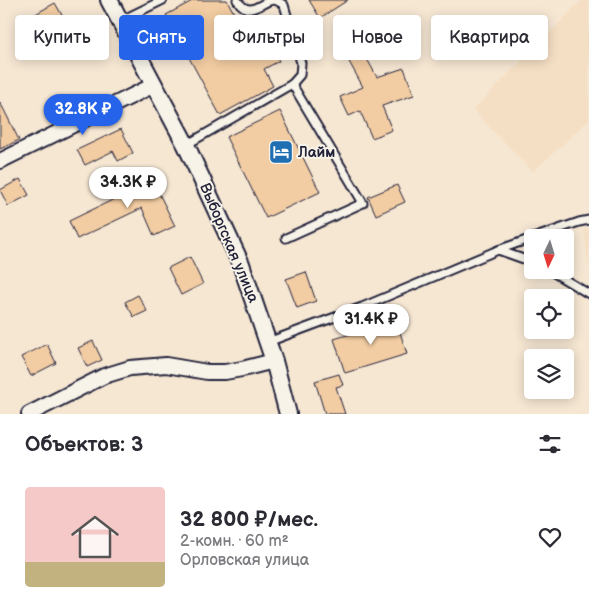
<!DOCTYPE html>
<html lang="ru">
<meta charset="utf-8">
<style>
body{margin:0;font-family:"Balsamiq Sans",sans-serif;background:#f7f7f7;color:#2b2b33;height:100vh;display:flex;flex-direction:column;font-size:19px;white-space:nowrap}
*{box-sizing:border-box;margin:0}
p{font-size:16px;color:#7c7c81}
.icon{flex:none;width:28px;height:28px;fill:none;stroke:currentColor;stroke-width:2;stroke-linecap:round;stroke-linejoin:round}
.map{position:relative;height:414px;overflow:hidden}
.sheet{display:flex;flex-direction:column;background:#fff;flex:1}
.sheet>*{flex:none}
.guide{position:absolute;left:15px;top:15px;width:560px;height:45px;display:flex;gap:10px}
.needle{width:32px;rotate:184deg}
.controls{position:absolute;left:524px;top:229px;display:grid;gap:10px}
.controls a{display:grid;place-items:center;width:50px;height:50px;border-radius:5px;background:#fff;box-shadow:0 2px 12px #0003;font-size:25px}
.price{position:absolute;translate:-50% -42px;padding:0 11px;border-radius:18px;background:#fff;color:#222;font-size:16px;line-height:32px;filter:drop-shadow(0 1px 2px #0008)}
.price::after{content:'';position:absolute;left:50%;top:30px;width:15px;height:11px;margin-left:-8px;background:inherit;clip-path:polygon(0 0,100% 0,50% 100%)}
.price.active{background:#2563eb;color:#fff}
ul{padding:0;list-style:none}
li{display:flex;align-items:center;gap:15px;height:125px;padding:0 25px}
li+li{border-top:1px solid #e1e1e2}
li span{display:grid;place-items:center;flex:none;width:140px;height:100px;border-radius:5px;color:#555}
li>.icon{margin-inline-start:auto}
span .icon{width:60px;height:60px;fill:#fffc;stroke-width:1}
li b{font-size:21px}
h2{display:flex;justify-content:space-between;align-items:center;height:60px;padding:0 25px;font-size:21px}
.pill{padding:0 18px;border-radius:5px;background:#fff;box-shadow:0 2px 12px #0003;font-size:18px;line-height:45px}
.pill.active{background:#2563eb;color:#fff}
.map>svg:first-child{display:block}
</style>
<div class="map">
<svg width="589" height="414" viewBox="0 0 589 414">
<rect width="100%" height="100%" fill="#f6e7d3"/>
<filter id="ink" filterUnits="userSpaceOnUse"><feTurbulence type="fractalNoise" baseFrequency=".02" numOctaves="2"/><feDisplacementMap in="SourceGraphic" scale="10" xChannelSelector="R" yChannelSelector="G"/><feConvolveMatrix kernelMatrix="1 2 1 2 8 2 1 2 1" color-interpolation-filters="sRGB"/></filter>
<g filter="url(#ink)">
<!-- built -->
<g fill="#f5dfc4">
<path d="M582,0H589V120L533,172L473,110Z"/>
<path d="M589,229V271L584,230Z"/>
</g>
<!-- building -->
<g fill="#f2cca2" stroke="#22223b">
<path d="M194,0H227L243,30L258,23L279,61L264,69L273,86L220,115L166,15Z"/>
<path d="M309,0H348L320,18Z"/>
<path d="M55,3L78,43L49,59L38,40L44,36L32,16Z"/>
<path d="M351,30L377,77L404,68L414,95L382,106L392,130L372,138L360,111L349,116L340,97L363,87L336,38Z"/>
<path d="M0,102L19,140L0,149Z"/>
<path d="M280,111L320,192L266,218L226,137Z"/>
<path d="M121,129L133,153L118,161L113,151L85,165L77,150Z"/>
<path d="M148,171L175,226L154,236L142,208L77,239L69,221L133,190L129,180Z"/>
<path d="M20,179L29,195L8,206L0,190Z"/>
<path d="M397,185L405,202L376,215L368,197Z"/>
<path d="M190,257L203,284L181,295L168,268Z"/>
<path d="M306,272L316,301L297,308L286,279Z"/>
<path d="M138,295L147,311L134,317L125,302Z"/>
<path d="M396,320L407,354L345,373L334,339Z"/>
<path d="M93,341L102,360L87,367L78,348Z"/>
<path d="M47,344L56,363L31,376L21,357Z"/>
<path d="M339,374L343,385L336,387L345,414H325L315,381Z"/>
</g>
<g fill="none" stroke-linecap="round" stroke-linejoin="round">
<defs>
<g id="service">
<path d="M120,21L163,0"/>
<path d="M186,145L292,84L300,75L301,63L284,5C281,3 277,0 273,0C260,2 250,19 237,0"/>
<path d="M286,238L363,203L292,84"/>
<path d="M533,238L579,222L589,220"/>
<path d="M498,250L532,262"/>
<path d="M549,270L589,294"/>
<path d="M268,342L362,307L498,250L532,238"/>
</g>
<g id="minor">
<path d="M0,161L154,85"/>
<path d="M29,414L104,376L130,368L166,365L207,372H225L242,369L274,361"/>
</g>
<path id="tertiary" d="M109,0L186,145L241,264L274,361L288,414"/>
</defs>
<!-- service casing -->
<use href="#service" stroke="#22223b" stroke-width="11"/>
<!-- minor casing -->
<use href="#minor" stroke="#22223b" stroke-width="18"/>
<!-- tertiary casing -->
<use href="#tertiary" stroke="#22223b" stroke-width="20"/>
<!-- service -->
<use href="#service" stroke="#f7f3e8" stroke-width="7"/>
<!-- minor -->
<use href="#minor" stroke="#f7f3e8" stroke-width="14"/>
<!-- tertiary -->
<use href="#tertiary" stroke="#f7f3e8" stroke-width="16"/>
</g>
</g>
<!-- icons -->
<defs>
<symbol id="hotel-square" viewBox="-11 -11 22 22"><rect x="-9" y="-9" width="18" height="18" rx="4" fill="#1f6fb2" stroke="#f7f3e8"/><path d="M-6-4.5h1.5V1H6V5H4.5V3h-9V5H-6ZM-4 0a1.8 1.8 0 1 1 3.6 0ZM.5 0V-2.5h3Q6-2.5 6 0Z" fill="#fff"/></symbol>
</defs>
<g fill-rule="evenodd">
<use href="#hotel-square" x="267" y="138" width="28" height="28"/>
</g>
<g text-anchor="middle" dominant-baseline="central" stroke-width="4" stroke-linejoin="round" paint-order="stroke">
<!-- poi labels -->
<g font-size="15" font-weight="bold" fill="#22223b" stroke="#f7f3e8" text-anchor="start">
<text x="298" y="152">Лайм</text>
</g>
<!-- street labels -->
<g font-size="15" fill="#22223b" stroke="#f7f3e8">
<text transform="translate(229 243) rotate(67)">Выборгская улица</text>
</g>
</g>
</svg>
<div class="controls">
<a><svg class="needle" viewBox="-14 -14 28 28"><path d="M0-13l5 13h-10z" fill="#e53935"/><path d="M0 13l5-13h-10z" fill="#7c7c81"/></svg></a>
<a><svg class="icon" aria-label="locate" viewBox="0 0 24 24"><circle cx="12" cy="12" r="6"/><path d="M12 2v4M12 18v4M2 12h4M18 12h4"/></svg></a>
<a><svg class="icon" aria-label="layers" viewBox="0 0 24 24"><path d="M12 4l9 5-9 5-9-5zM3 14l9 5 9-5"/></svg></a>
</div>
<b class="price active" style="left:83px;top:136px">32.8K ₽</b>
<b class="price" style="left:128px;top:209px">34.3K ₽</b>
<b class="price" style="left:371px;top:346px">31.4K ₽</b>
<div class="guide">
<a class="pill">Купить</a>
<a class="pill active">Снять</a>
<a class="pill">Фильтры</a>
<a class="pill">Новое</a>
<a class="pill">Квартира</a>
</div>
</div>
<section class="sheet">
<h2>Объектов: 3<svg class="icon" aria-label="filters" viewBox="0 0 24 24"><path d="M4 7h16M4 17h16"/><circle cx="9" cy="7" r="2"/><circle cx="15" cy="17" r="2"/></svg></h2>
<ul>
<li><span style="background:linear-gradient(#f6c9c9 75%,#c2b280 0)"><svg class="icon" aria-label="home" viewBox="0 0 24 24"><path d="M3 11l9-7 9 7M6 9v11h12V9"/></svg></span><div><b>32 800 ₽/мес.</b><p>2-комн. · 60 m²</p><p>Орловская улица</p></div><svg class="icon" aria-label="heart" viewBox="0 0 24 24"><path d="M12 20l-8-8c-3-5 5-10 8-4 3-6 11-1 8 4z"/></svg></li>
</ul>
</section>
